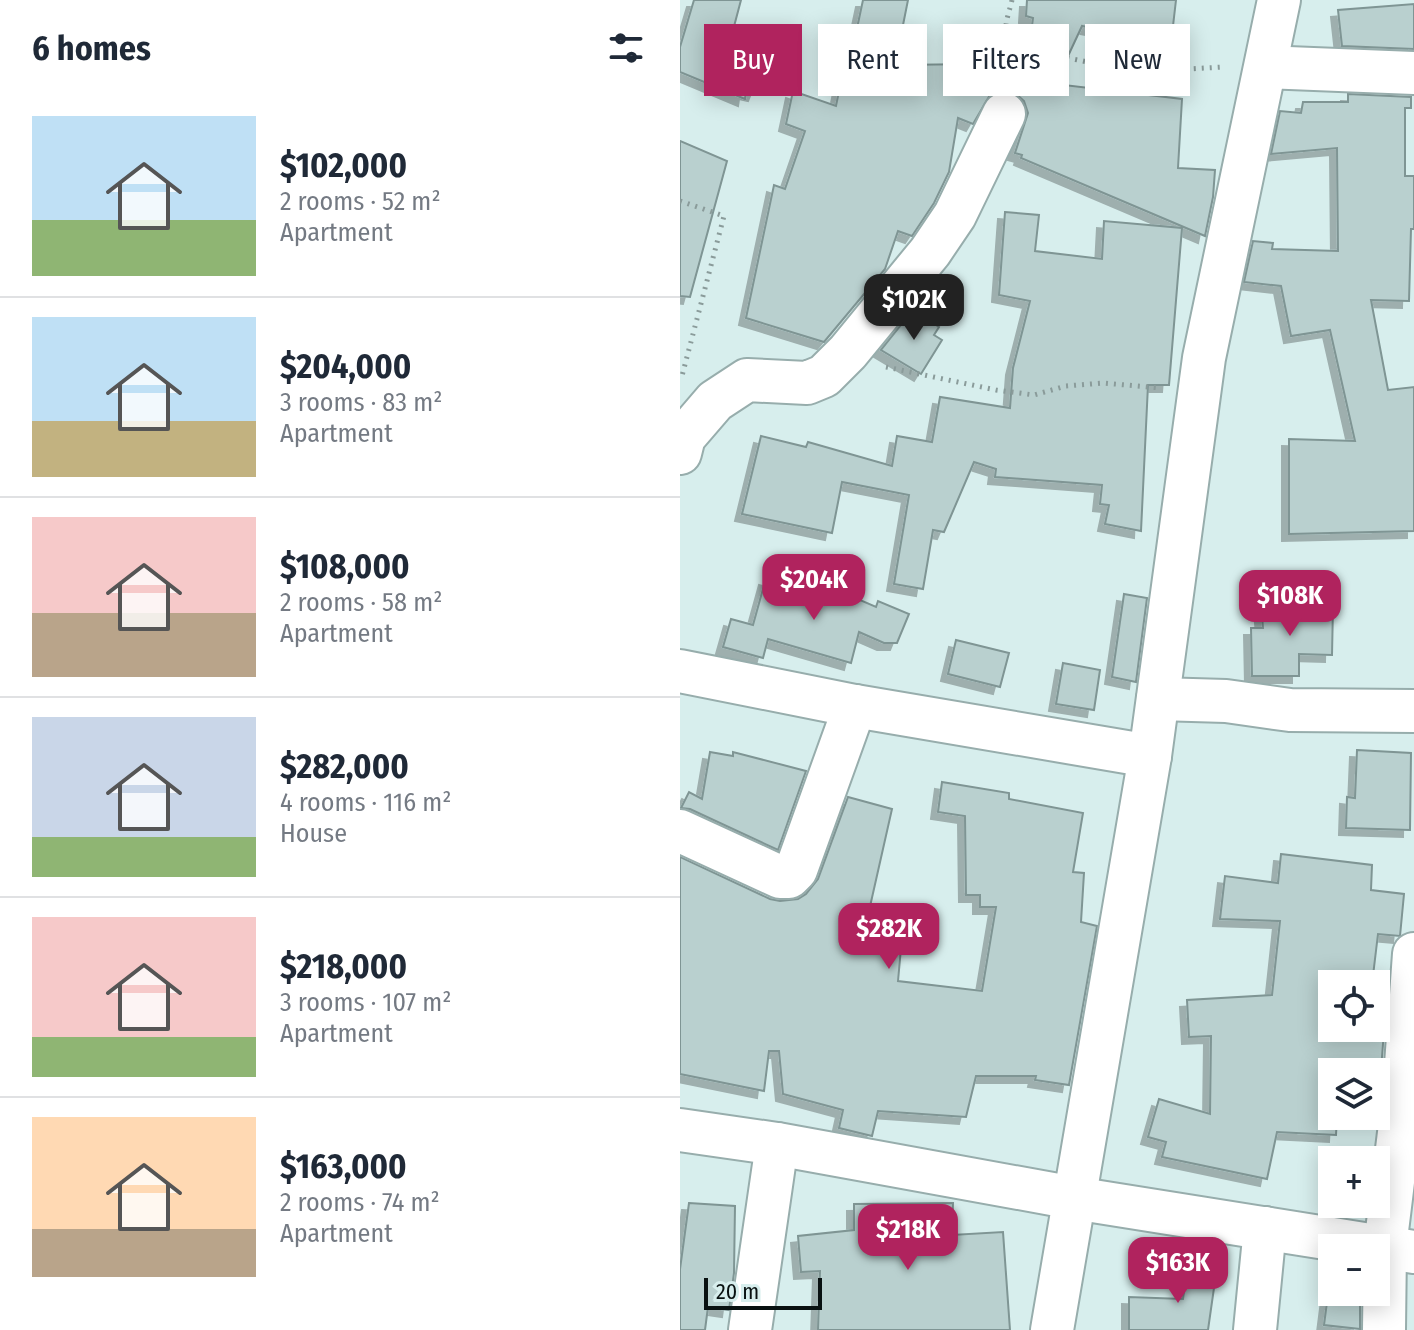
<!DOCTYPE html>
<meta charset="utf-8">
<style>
body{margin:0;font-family:"Fira Sans Condensed",sans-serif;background:#f6f6f7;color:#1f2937;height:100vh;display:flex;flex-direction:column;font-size:30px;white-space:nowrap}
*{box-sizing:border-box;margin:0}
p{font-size:26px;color:#747a83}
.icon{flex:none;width:44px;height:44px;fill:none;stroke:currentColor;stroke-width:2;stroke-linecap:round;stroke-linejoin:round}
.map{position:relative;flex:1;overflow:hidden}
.sheet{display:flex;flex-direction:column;background:#fff;width:680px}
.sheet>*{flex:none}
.top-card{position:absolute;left:24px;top:24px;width:590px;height:72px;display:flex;gap:16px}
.fabs{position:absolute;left:638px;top:970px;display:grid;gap:16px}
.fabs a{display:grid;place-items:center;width:72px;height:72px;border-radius:0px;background:#fff;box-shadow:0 4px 20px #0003;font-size:40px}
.scale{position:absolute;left:24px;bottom:20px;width:118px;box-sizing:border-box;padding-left:8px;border:4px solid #091111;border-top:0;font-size:22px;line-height:28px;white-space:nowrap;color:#091111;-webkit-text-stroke:6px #d7eeed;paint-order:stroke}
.price{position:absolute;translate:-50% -68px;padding:0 18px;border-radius:16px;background:#b0235e;color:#fff;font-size:26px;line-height:52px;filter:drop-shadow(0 2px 4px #0008)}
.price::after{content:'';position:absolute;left:50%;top:48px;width:24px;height:18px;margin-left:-12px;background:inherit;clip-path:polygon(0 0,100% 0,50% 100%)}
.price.selected{background:#222;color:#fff}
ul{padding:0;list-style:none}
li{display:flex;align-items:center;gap:24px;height:200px;padding:0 32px}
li+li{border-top:2px solid #e0e1e3}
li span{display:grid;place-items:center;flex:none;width:224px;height:160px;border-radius:0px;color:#555}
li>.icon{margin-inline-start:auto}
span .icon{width:96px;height:96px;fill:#fffc;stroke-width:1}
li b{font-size:34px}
h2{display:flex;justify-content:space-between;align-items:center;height:96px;padding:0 32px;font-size:34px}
.chip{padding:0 28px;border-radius:0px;background:#fff;box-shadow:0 4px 20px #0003;font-size:28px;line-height:72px}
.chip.selected{background:#b0235e;color:#fff}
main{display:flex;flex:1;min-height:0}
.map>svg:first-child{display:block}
</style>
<main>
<section class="sheet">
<h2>6 homes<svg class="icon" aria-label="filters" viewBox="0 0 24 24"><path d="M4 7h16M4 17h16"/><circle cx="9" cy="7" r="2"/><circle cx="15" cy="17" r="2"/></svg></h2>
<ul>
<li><span style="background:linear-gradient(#bfe0f5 65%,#8fb573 0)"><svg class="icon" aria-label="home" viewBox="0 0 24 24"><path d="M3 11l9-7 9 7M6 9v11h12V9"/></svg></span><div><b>$102,000</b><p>2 rooms · 52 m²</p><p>Apartment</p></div></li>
<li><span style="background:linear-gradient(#bfe0f5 65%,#c2b280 0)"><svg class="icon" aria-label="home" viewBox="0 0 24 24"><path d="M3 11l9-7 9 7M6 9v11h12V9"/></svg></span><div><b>$204,000</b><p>3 rooms · 83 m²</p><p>Apartment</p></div></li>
<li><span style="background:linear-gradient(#f6c9c9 60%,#b9a48a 0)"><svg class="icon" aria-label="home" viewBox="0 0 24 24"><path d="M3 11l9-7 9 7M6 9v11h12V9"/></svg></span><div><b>$108,000</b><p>2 rooms · 58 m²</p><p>Apartment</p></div></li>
<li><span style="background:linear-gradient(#c9d6e8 75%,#8fb573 0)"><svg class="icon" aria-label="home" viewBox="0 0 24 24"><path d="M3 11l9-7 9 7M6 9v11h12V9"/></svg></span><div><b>$282,000</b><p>4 rooms · 116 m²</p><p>House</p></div></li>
<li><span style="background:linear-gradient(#f6c9c9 75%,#8fb573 0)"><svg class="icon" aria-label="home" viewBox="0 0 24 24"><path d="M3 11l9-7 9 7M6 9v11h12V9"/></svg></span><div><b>$218,000</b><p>3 rooms · 107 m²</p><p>Apartment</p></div></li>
<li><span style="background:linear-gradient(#ffd9b3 70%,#b9a48a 0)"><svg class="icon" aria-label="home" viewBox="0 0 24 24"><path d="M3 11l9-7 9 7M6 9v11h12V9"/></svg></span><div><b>$163,000</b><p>2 rooms · 74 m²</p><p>Apartment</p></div></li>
</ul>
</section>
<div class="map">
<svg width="734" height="1330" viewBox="0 0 734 1330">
<defs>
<filter id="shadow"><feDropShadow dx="-7" dy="7" stdDeviation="0" flood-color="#0004"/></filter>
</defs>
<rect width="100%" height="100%" fill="#d7eeed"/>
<!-- building -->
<g fill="#b9d0cf" stroke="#7f9594" stroke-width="2" filter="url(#shadow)">
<path d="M14,0H61L47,53L85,69L75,94L66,92L65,99L0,72V47Z"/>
<path d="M183,0H228L215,65L298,64L319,72L310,95L293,124L278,118L269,172L254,203L232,236L218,231L205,269L144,342L66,318L94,185L105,189L125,131L106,124L113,91L156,106L171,32L176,33Z"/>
<path d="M347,0H496L491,43L402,26L375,84L502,99L498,168L535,170L533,197L525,236L341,158L342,155L335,153L348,113L344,101L334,92L336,77L345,81L353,18L346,16Z"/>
<path d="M734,4V49L662,46L658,10Z"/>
<path d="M668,94L731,97V108H725V176H734V229H731L729,301L691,300L708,390L734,387V531L609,534V439L675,441L650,330L611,336L601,286L564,282L573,241L593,243L592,249L658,251L657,148L591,154L600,111L621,113L623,102H668Z"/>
<path d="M0,141L47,161L10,297L0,296Z"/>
<path d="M325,212L359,215L355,251L422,259L424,221L502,228L489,385H468L461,531L425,524L429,505L420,504L422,485L315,477L316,469L294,462L264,532L253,530L243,589L214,584L229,495L162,482L152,533L62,514L81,436L126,447L128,442L212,466L217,436L252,442L260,397L330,408L333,368L350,301L319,295Z"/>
<path d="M233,310L259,327L254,335L262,340L241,374L201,350Z"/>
<path d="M86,578L140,593L143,584L196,607L198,601L229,614L217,643H204L179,632L171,663L88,639L83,658L43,647L51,619L73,625Z"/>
<path d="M444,594L467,598L456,682L432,677Z"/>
<path d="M581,604L653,607L652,655L619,654V676H572L571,628H583Z"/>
<path d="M276,640L329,653L320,687L268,674Z"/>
<path d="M383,663L420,670L414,710L376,704Z"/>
<path d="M677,750L731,753L730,830L666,828L667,797L675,798Z"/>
<path d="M30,752L53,756V752L126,771L98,850L10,809L1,808L9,792L22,799Z"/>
<path d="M262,782L329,793V799L403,813L393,872L404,873L401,922L417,926L389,1085L355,1080L356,1076H296L286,1117L198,1111L192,1136L159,1128L163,1110L103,1094L99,1051H89L84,1091L0,1074V857L90,899L100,901L118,899L126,894L138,879L168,797L212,809L189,911L224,915L218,981L302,991L316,907H300V895H286L285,816L258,812Z"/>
<path d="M601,854L692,865L691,890L724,894L720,936L698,934L692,984H652V1028L704,1031L698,1109L696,1072H652V1116H657L656,1135L597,1132L587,1179L482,1157L486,1142L468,1137L479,1099L530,1114L531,1036L509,1037L507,1000L592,995L600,921L540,919L545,876L598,883Z"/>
<path d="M9,1203L55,1206L54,1273L49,1310L28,1307L25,1330H0V1269Z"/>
<path d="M273,1203L272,1235L323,1232L330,1330H138L140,1271L121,1272L118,1236L174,1230V1204Z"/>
<path d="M508,1262L537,1267L528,1330H449V1297L503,1299Z"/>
<path d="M648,1294L680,1298V1329L644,1325Z"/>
</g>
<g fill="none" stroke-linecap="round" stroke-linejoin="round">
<defs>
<g id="minor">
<path d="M586,67L734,73"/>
<path d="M0,453L4,437L35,401L67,380L127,383L144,376L168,352L250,252L275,215L324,114"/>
<path d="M0,671L175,706L470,756"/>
<path d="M478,699L546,701L610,710L734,711"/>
<path d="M0,831L100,877H109L116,870L175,706"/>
<path d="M0,1130L97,1144L394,1198L734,1252"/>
<path d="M70,1330L97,1144"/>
<path d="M372,1330L470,756L524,358L599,0"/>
<path d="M575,1330L585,1228"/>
<path d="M704,1330L705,1247L724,1092L734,954"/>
</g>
</defs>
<!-- minor casing -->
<use href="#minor" stroke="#97adac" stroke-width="46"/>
<!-- path -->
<g stroke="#8a9b9a" stroke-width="5" stroke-dasharray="2 6" stroke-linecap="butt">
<path d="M332,0C328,18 319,34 335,47L456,72L543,67"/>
<path d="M0,201L44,216L2,376"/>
<path d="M206,367L316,390L354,395L386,386L423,383L480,388"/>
</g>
<!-- minor -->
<use href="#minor" stroke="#fff" stroke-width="42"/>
</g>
</svg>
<div class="fabs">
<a><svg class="icon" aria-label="locate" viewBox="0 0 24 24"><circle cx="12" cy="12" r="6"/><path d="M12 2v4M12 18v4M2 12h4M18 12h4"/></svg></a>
<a><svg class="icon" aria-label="layers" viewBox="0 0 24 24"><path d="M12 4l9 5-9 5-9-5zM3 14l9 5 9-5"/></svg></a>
<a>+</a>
<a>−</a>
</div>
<div class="scale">20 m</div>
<b class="price selected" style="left:234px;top:342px">$102K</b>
<b class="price" style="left:134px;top:622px">$204K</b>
<b class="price" style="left:610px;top:638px">$108K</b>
<b class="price" style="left:209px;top:971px">$282K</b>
<b class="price" style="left:228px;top:1272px">$218K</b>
<b class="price" style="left:498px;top:1305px">$163K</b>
<div class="top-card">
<a class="chip selected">Buy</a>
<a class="chip">Rent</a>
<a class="chip">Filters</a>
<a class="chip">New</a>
</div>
</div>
</main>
